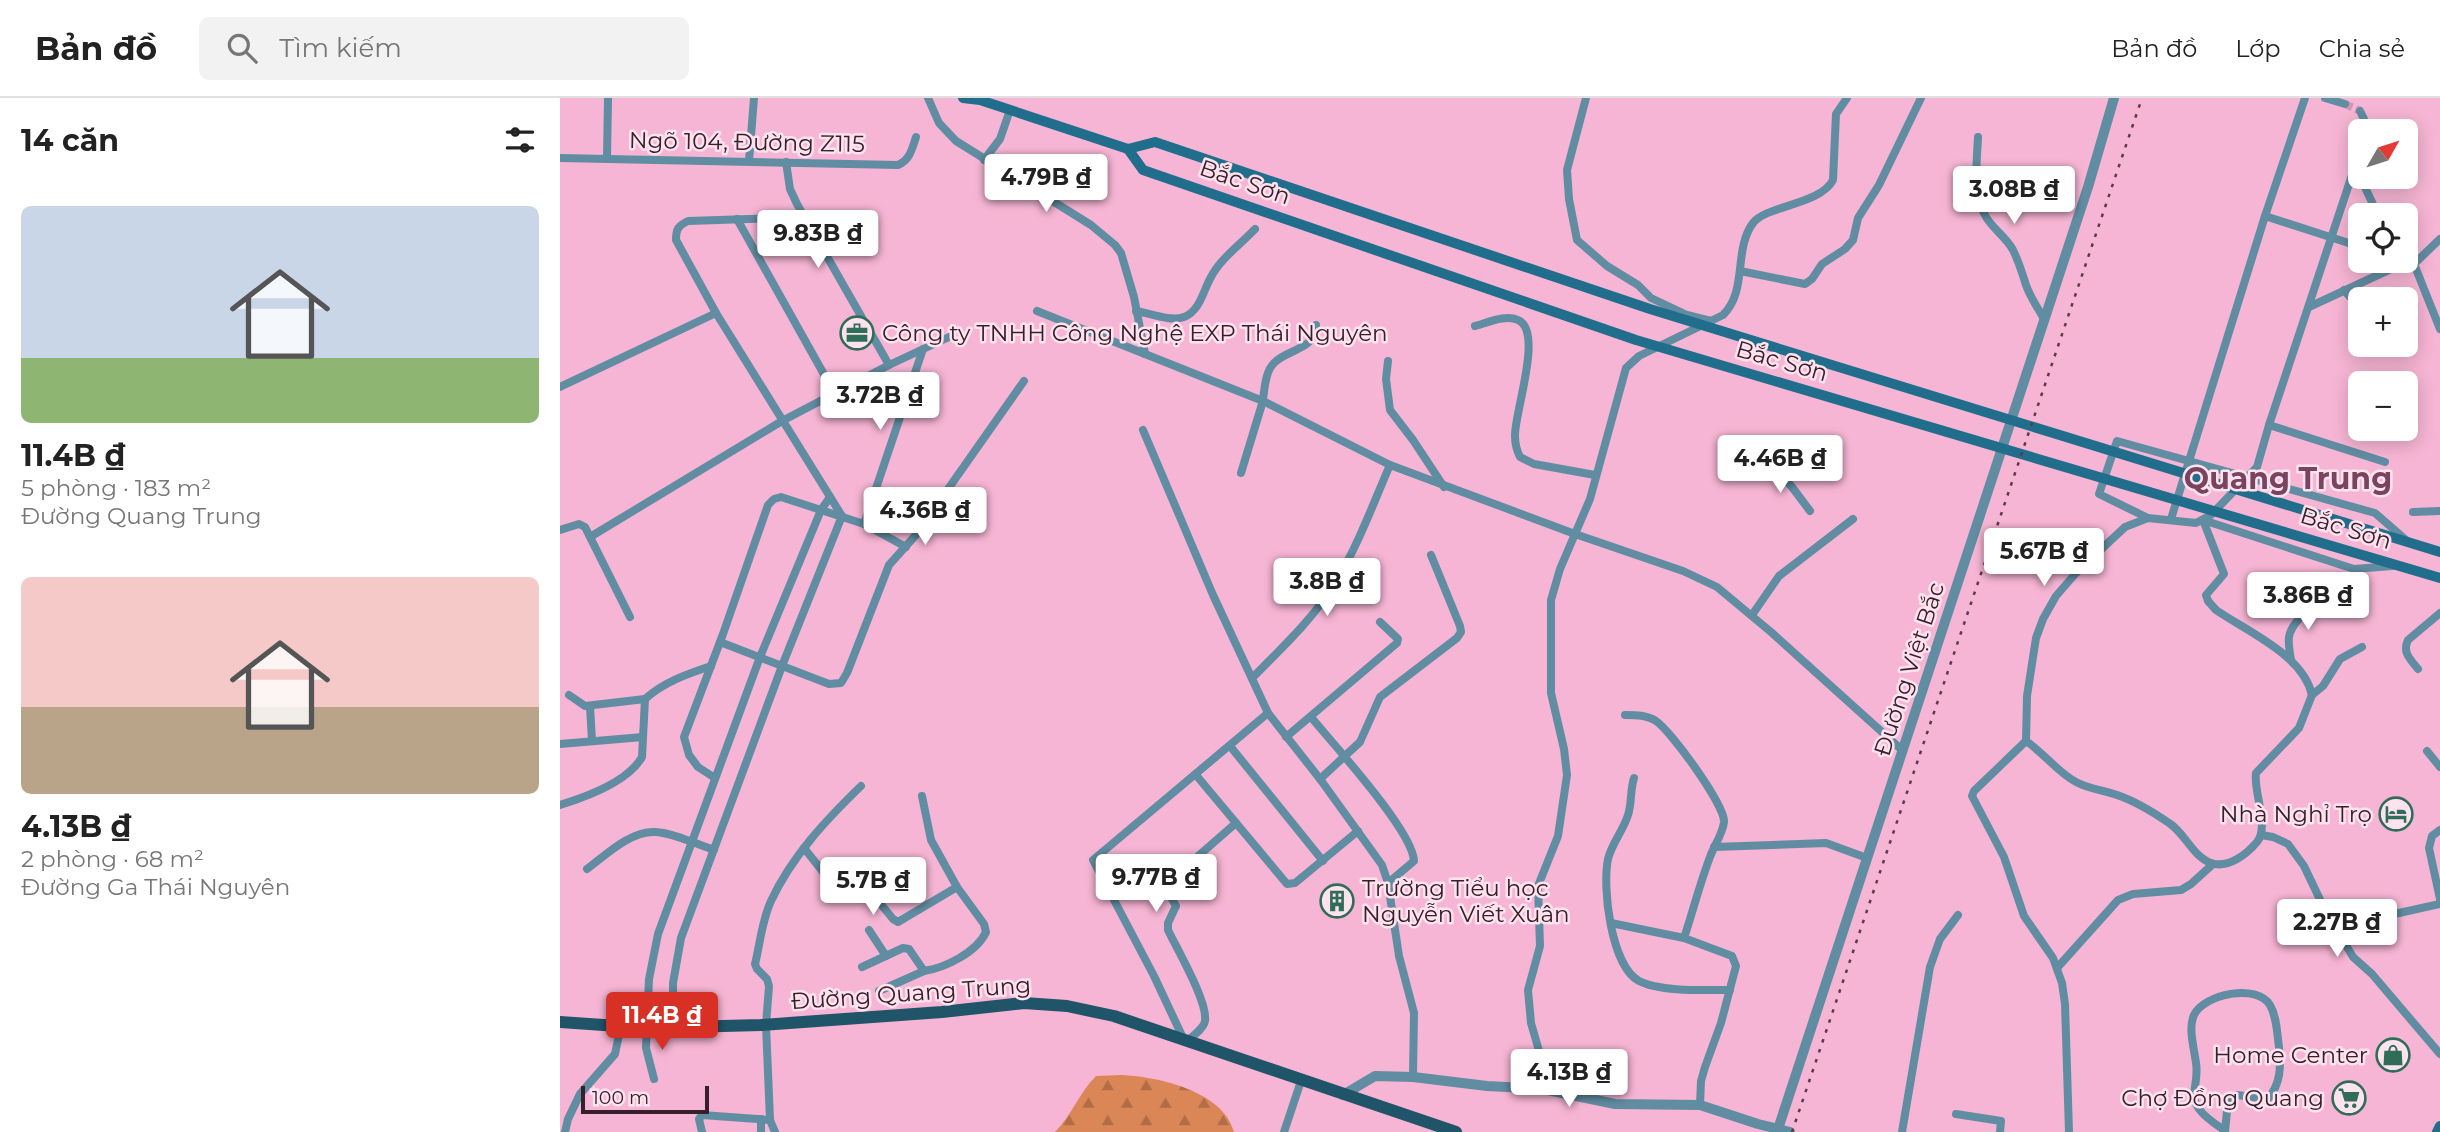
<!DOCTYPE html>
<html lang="vi">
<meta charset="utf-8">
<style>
body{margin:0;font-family:Montserrat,sans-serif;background:#f2f2f2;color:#222;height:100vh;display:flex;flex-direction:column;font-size:26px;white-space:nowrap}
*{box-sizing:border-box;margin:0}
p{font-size:23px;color:#767676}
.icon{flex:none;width:38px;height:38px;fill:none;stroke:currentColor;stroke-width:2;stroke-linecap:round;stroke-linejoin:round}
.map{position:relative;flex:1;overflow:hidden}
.panel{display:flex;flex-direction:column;background:#fff;width:560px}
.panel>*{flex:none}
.needle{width:46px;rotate:51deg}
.tools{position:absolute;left:1788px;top:21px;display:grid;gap:14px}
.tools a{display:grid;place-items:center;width:70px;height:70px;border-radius:10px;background:#fff;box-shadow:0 4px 18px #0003;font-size:35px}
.scale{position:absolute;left:21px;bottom:18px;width:128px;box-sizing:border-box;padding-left:7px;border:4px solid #38202b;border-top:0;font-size:19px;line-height:24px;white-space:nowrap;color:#38202b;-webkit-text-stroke:5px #fee3ef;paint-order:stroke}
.price{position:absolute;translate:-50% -60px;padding:0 16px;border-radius:7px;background:#fff;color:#222;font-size:23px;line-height:46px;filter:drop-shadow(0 2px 4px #0008)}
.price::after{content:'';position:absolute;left:50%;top:42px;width:21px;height:16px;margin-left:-10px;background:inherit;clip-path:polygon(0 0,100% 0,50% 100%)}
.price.on{background:#d93025;color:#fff}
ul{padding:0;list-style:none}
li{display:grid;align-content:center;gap:14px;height:371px;padding:0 21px}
li span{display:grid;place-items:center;height:217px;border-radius:10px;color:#555}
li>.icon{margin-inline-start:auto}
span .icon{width:126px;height:126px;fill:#fffc;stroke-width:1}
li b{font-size:30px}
h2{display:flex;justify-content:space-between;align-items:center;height:84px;padding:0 21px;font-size:30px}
header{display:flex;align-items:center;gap:42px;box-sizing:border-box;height:98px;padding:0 35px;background:#fff;border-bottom:2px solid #e0e0e0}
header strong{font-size:33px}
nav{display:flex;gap:38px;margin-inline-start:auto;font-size:24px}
.search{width:490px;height:63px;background:#f2f2f2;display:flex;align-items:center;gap:18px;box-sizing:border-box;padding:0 24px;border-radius:10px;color:#767676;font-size:26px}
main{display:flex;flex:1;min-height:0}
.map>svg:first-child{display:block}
</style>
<header>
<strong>Bản đồ</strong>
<div class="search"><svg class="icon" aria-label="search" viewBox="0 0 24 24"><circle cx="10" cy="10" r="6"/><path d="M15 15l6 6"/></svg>Tìm kiếm</div>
<nav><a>Bản đồ</a><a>Lớp</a><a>Chia sẻ</a></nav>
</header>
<main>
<section class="panel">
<h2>14 căn<svg class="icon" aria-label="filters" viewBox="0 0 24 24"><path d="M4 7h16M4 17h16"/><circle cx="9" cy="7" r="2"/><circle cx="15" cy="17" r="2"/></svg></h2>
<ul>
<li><span style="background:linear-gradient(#c9d6e8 70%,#8fb573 0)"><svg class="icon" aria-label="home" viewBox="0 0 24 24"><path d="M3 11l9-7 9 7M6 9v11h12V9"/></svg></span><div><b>11.4B ₫</b><p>5 phòng · 183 m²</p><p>Đường Quang Trung</p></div></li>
<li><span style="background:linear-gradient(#f6c9c9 60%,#b9a48a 0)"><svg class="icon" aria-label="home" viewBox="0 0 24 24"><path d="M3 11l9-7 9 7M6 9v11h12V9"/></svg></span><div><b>4.13B ₫</b><p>2 phòng · 68 m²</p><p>Đường Ga Thái Nguyên</p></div></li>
</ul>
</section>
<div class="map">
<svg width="1880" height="1034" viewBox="0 0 1880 1034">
<defs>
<pattern id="forest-firs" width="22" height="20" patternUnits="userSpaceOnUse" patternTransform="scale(1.75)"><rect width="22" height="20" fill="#da8656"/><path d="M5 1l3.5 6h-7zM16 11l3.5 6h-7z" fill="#b26d47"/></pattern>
</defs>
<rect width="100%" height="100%" fill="#f6b5d4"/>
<!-- forest -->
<path fill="url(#forest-firs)" d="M562,977C599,979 663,993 674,1034H495C512,1017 519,995 536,978Z"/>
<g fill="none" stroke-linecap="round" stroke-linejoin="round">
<!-- minor-tunnel -->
<path stroke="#d097b2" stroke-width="8" stroke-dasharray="8 4" stroke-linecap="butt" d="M1785,6L1800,13"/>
<!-- minor -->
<g stroke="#618da2" stroke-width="8">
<path d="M368,0L379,25L396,43L531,127L555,147L561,155L574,199L585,256"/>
<path d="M1026,0L1007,72L1009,101L1017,142L1047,168L1078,187L1091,200L1127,217L1151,223"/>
<path d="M1765,0L1785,6"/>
<path d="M1800,13L1804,21L1802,33"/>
<path d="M1418,39C1417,64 1412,96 1426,119C1433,131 1446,139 1453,152C1459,164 1462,175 1466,187C1470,199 1478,210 1484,221"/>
<path d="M0,60L338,67C350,62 352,51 356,39"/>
<path d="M47,60L48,0"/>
<path d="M424,62L440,41L450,12"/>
<path d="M189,63L194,0"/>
<path d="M226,64L230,91L237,106L329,267"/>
<path d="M1795,68L1818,117"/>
<path d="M1705,118L1801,149"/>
<path d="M245,119L128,123C118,128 116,131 116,142L156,215L282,418"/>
<path d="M177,121L275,296"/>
<path d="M1880,141L1854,166L1880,231"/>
<path d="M1180,173L1245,186L1252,181L1262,166L1285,151L1293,142L1298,120L1319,87L1361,0"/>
<path d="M1784,192L1801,212"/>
<path d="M1749,209L1846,164"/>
<path d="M477,213L703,303L830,367L1015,436L1123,473L1157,489L1211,534L1342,652"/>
<path d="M576,213C589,215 611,224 624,219C640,213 643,193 651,179C660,161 681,146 695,131"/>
<path d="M915,228C927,225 946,216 958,222C984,233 954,316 955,338C955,345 957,353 960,359L974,366L1035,377"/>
<path d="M828,263L826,281L830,312L853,342L884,389"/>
<path d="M0,289L156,215"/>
<path d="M1709,327L1825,364"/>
<path d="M583,332L653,497L708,615L760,681L822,767L828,785L839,858L854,915L853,979"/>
<path d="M1210,364L1232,389L1250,413"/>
<path d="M681,375C688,352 695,329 702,306C705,294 704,275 714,265C727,251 756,252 756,227"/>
<path d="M1853,414L1880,413"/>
<path d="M1588,420L1539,396L1557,343L1815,415L1846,442"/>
<path d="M1611,421L1705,118L1745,0"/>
<path d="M1643,422L1794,471L1832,468"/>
<path d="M304,426L363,251"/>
<path d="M0,432L19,426L25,429L30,439L222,323L329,267L389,239"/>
<path d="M30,439L70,519"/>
<path d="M1192,517L1219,478L1293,421"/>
<path d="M160,544L269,586L281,585L287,575L329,467L355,438L464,283"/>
<path d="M1731,562C1730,555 1728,546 1729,539C1731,525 1748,512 1758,503"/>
<path d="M1858,571C1850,561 1842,554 1848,542L1880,515"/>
<path d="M692,580C722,550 755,519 777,482C799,445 813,406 830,367"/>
<path d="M9,597L25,608L85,601"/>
<path d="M1752,597L1763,588L1780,561L1802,549"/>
<path d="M30,608L32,643"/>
<path d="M1065,617C1076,617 1087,617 1096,623C1111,633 1165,707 1164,724C1163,735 1154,748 1150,759C1140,785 1133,813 1124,840"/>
<path d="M751,619C773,646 853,733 854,763L828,785"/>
<path d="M726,639L837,545L838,541L820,524"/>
<path d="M1466,643C1484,655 1497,674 1516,684C1529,691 1543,692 1557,697C1575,703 1593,714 1609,725C1625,735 1633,759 1651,765C1668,771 1687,756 1697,744C1710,728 1693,694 1696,675L1739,630L1752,597C1743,557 1688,534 1656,512L1648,503L1646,497L1664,476L1643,422"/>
<path d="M0,646L83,639"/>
<path d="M670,648L763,763"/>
<path d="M1867,653L1880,669"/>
<path d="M636,677L727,786L735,785L798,733"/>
<path d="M155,680L138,669L129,657L124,639L163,536L208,407L214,401L221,399L304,426L346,449"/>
<path d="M1074,680C1070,692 1072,705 1068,717C1063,733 1052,745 1048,761C1042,789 1051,868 1079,883C1100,894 1145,892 1170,892"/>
<path d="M760,681L800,644L820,599L897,540L901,534L900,528L871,457"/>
<path d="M0,707C26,699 68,684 82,659L85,601C104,584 127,576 151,568"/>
<path d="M1880,732L1872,738L1869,750L1880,801"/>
<path d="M1701,737L1713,739L1728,746L1744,768L1765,812L1793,859L1812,876L1880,956"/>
<path d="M1154,749L1266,745L1307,760"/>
<path d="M244,750L271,784H277L294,779L302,783L333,821L338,824L397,789"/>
<path d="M27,771C46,757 70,733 95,734C114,735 136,746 154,752"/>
<path d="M1051,825L1124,840L1172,858L1176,868L1161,925L1145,969L1141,983L1140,1007"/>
<path d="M309,832L326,858"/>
<path d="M1777,834L1830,817L1880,806"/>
<path d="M302,869L343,850L349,851L364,873C385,870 417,854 426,834L424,826L397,789L371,742L362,698"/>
<path d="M1497,870L1558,802L1573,796L1621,792L1631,786L1653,766"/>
<path d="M319,893L364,873"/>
<path d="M113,930V885L121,840L222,568L282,418"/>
<path d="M624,942L594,878L533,762L708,615"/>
<path d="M627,943C633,938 644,930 645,923C648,904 617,851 608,832V825L616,808L612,801L619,788L621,773L676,725"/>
<path d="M94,981L86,950L89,881L98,836L200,559L261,412L270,399"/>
<path d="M983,991L982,963L971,925L968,892L980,848L978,788L998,738L1007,677L1004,651L991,595V502L1000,471L1030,401L1066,270L1079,258L1163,217C1188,193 1173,152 1193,125C1207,107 1260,107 1273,82L1276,16L1287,0"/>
<path d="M1396,1016L1441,1023L1440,1034"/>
<path d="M5,1034L8,1021L20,996L55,956L61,927"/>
<path d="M142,1034L139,1021L142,1017L210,1022"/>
<path d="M201,1034V1021"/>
<path d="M215,1034L210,1022L206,927L209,888L207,881L197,871L195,866C200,846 202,822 211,803C232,758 266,722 301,688"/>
<path d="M724,1034L741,983"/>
<path d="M1342,1034L1370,869L1380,841L1398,817"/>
<path d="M1509,1034L1505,906L1502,885L1493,860L1464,818L1444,759L1412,698L1414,693L1466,643L1467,598L1476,540L1483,521L1496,498L1516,475L1565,429L1588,420L1636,425L1651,417L1697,369L1709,327L1795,68L1801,39"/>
<path d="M1665,1034L1668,1002L1677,997L1708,1001C1721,985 1721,969 1719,949C1717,936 1717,919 1710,907C1697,885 1644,896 1634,917C1628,930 1634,950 1636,965C1638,977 1635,985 1634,997C1634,1013 1653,1024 1665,1033"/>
</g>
<!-- tertiary -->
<g stroke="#618da2" stroke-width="10">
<path d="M783,997L815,978L853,979L927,988L983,991L1055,1006L1140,1007L1198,1026L1230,1034"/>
<path d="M1217,1034L1528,89L1554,0"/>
</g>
<!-- secondary -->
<g stroke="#216d8c" stroke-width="10">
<path d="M403,0L420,2L568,51L595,44L1090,211L1880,454"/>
<path d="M568,51L583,72L1076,242L1880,480"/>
<path d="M1877,1034L1880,1028"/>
</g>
<!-- primary -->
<path stroke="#205469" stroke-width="12" d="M0,924L87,930L201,927L382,914L464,905L507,908L554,918L896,1034"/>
<!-- rail -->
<path stroke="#5a3b4a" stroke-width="2.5" stroke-dasharray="3.5 7" stroke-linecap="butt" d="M1232,1034L1582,0"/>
</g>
<!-- icons -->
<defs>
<symbol id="office-ring" viewBox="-11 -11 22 22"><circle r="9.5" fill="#fee3ef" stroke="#306d59" stroke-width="1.5"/><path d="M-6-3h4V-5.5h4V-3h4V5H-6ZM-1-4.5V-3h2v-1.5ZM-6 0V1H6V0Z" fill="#306d59"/></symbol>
<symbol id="hotel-ring" viewBox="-11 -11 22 22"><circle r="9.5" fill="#fee3ef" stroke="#306d59" stroke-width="1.5"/><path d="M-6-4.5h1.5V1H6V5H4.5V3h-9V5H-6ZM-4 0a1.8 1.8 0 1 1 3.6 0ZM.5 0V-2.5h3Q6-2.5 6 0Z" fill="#306d59"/></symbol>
<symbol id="building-ring" viewBox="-11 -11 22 22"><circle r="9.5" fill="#fee3ef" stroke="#306d59" stroke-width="1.5"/><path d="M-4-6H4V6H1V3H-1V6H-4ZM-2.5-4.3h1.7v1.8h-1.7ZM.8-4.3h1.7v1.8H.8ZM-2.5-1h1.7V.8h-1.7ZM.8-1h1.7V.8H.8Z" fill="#306d59"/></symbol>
<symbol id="shop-ring" viewBox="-11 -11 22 22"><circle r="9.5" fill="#fee3ef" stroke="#306d59" stroke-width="1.5"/><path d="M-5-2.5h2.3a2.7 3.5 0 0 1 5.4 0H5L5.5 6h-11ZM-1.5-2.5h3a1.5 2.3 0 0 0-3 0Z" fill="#306d59"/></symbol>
<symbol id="supermarket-ring" viewBox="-11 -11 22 22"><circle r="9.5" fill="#fee3ef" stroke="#306d59" stroke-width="1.5"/><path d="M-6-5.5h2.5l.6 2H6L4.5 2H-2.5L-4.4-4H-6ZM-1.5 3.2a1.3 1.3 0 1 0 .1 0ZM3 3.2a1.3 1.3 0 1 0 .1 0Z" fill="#306d59"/></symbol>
</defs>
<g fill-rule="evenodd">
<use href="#office-ring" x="278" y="216" width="38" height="38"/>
<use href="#hotel-ring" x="1817" y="697" width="38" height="38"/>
<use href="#building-ring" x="758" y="784" width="38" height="38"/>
<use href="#shop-ring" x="1814" y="938" width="38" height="38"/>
<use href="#supermarket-ring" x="1770" y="981" width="38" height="38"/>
</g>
<g text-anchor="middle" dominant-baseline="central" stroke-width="5" stroke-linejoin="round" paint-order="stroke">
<!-- street labels -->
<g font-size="23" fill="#38202b" stroke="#fee3ef">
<text transform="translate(187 44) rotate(1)">Ngõ 104, Đường Z115</text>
<text transform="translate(685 84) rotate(19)">Bắc Sơn</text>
<text transform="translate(1222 263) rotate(16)">Bắc Sơn</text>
<text transform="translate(1786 430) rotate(17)">Bắc Sơn</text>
<text transform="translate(1349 571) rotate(-72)">Đường Việt Bắc</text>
<text transform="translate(351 895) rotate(-4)">Đường Quang Trung</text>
</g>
<!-- poi labels -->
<g font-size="23" fill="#38202b" stroke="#fee3ef" text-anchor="end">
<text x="322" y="235" text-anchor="start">Công ty TNHH Công Nghệ EXP Thái Nguyên</text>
<text x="1812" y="716">Nhà Nghỉ Trọ</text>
<text x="802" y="790" text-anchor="start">Trường Tiểu học<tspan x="802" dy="26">Nguyễn Viết Xuân</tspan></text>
<text x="1808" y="957">Home Center</text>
<text x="1764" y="1000">Chợ Đồng Quang</text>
</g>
<!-- district labels -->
<g font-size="30" font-weight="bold" fill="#7a435f" stroke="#fee3ef">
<text x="1728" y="380">Quang Trung</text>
</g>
</g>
</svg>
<div class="tools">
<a><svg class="needle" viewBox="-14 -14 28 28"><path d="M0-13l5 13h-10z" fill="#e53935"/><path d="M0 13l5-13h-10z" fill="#767676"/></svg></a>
<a><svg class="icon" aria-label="locate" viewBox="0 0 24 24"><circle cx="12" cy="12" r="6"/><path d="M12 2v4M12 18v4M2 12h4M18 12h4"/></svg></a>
<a>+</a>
<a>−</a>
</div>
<div class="scale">100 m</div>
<b class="price" style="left:486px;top:116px">4.79B ₫</b>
<b class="price" style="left:1454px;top:128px">3.08B ₫</b>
<b class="price" style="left:258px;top:172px">9.83B ₫</b>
<b class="price" style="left:320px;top:334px">3.72B ₫</b>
<b class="price" style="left:1220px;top:397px">4.46B ₫</b>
<b class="price" style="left:365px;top:449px">4.36B ₫</b>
<b class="price" style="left:1484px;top:490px">5.67B ₫</b>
<b class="price" style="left:767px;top:520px">3.8B ₫</b>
<b class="price" style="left:1748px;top:534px">3.86B ₫</b>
<b class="price" style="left:596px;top:816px">9.77B ₫</b>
<b class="price" style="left:313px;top:819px">5.7B ₫</b>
<b class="price" style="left:1777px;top:861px">2.27B ₫</b>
<b class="price on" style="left:102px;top:954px">11.4B ₫</b>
<b class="price" style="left:1009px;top:1011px">4.13B ₫</b>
</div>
</main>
